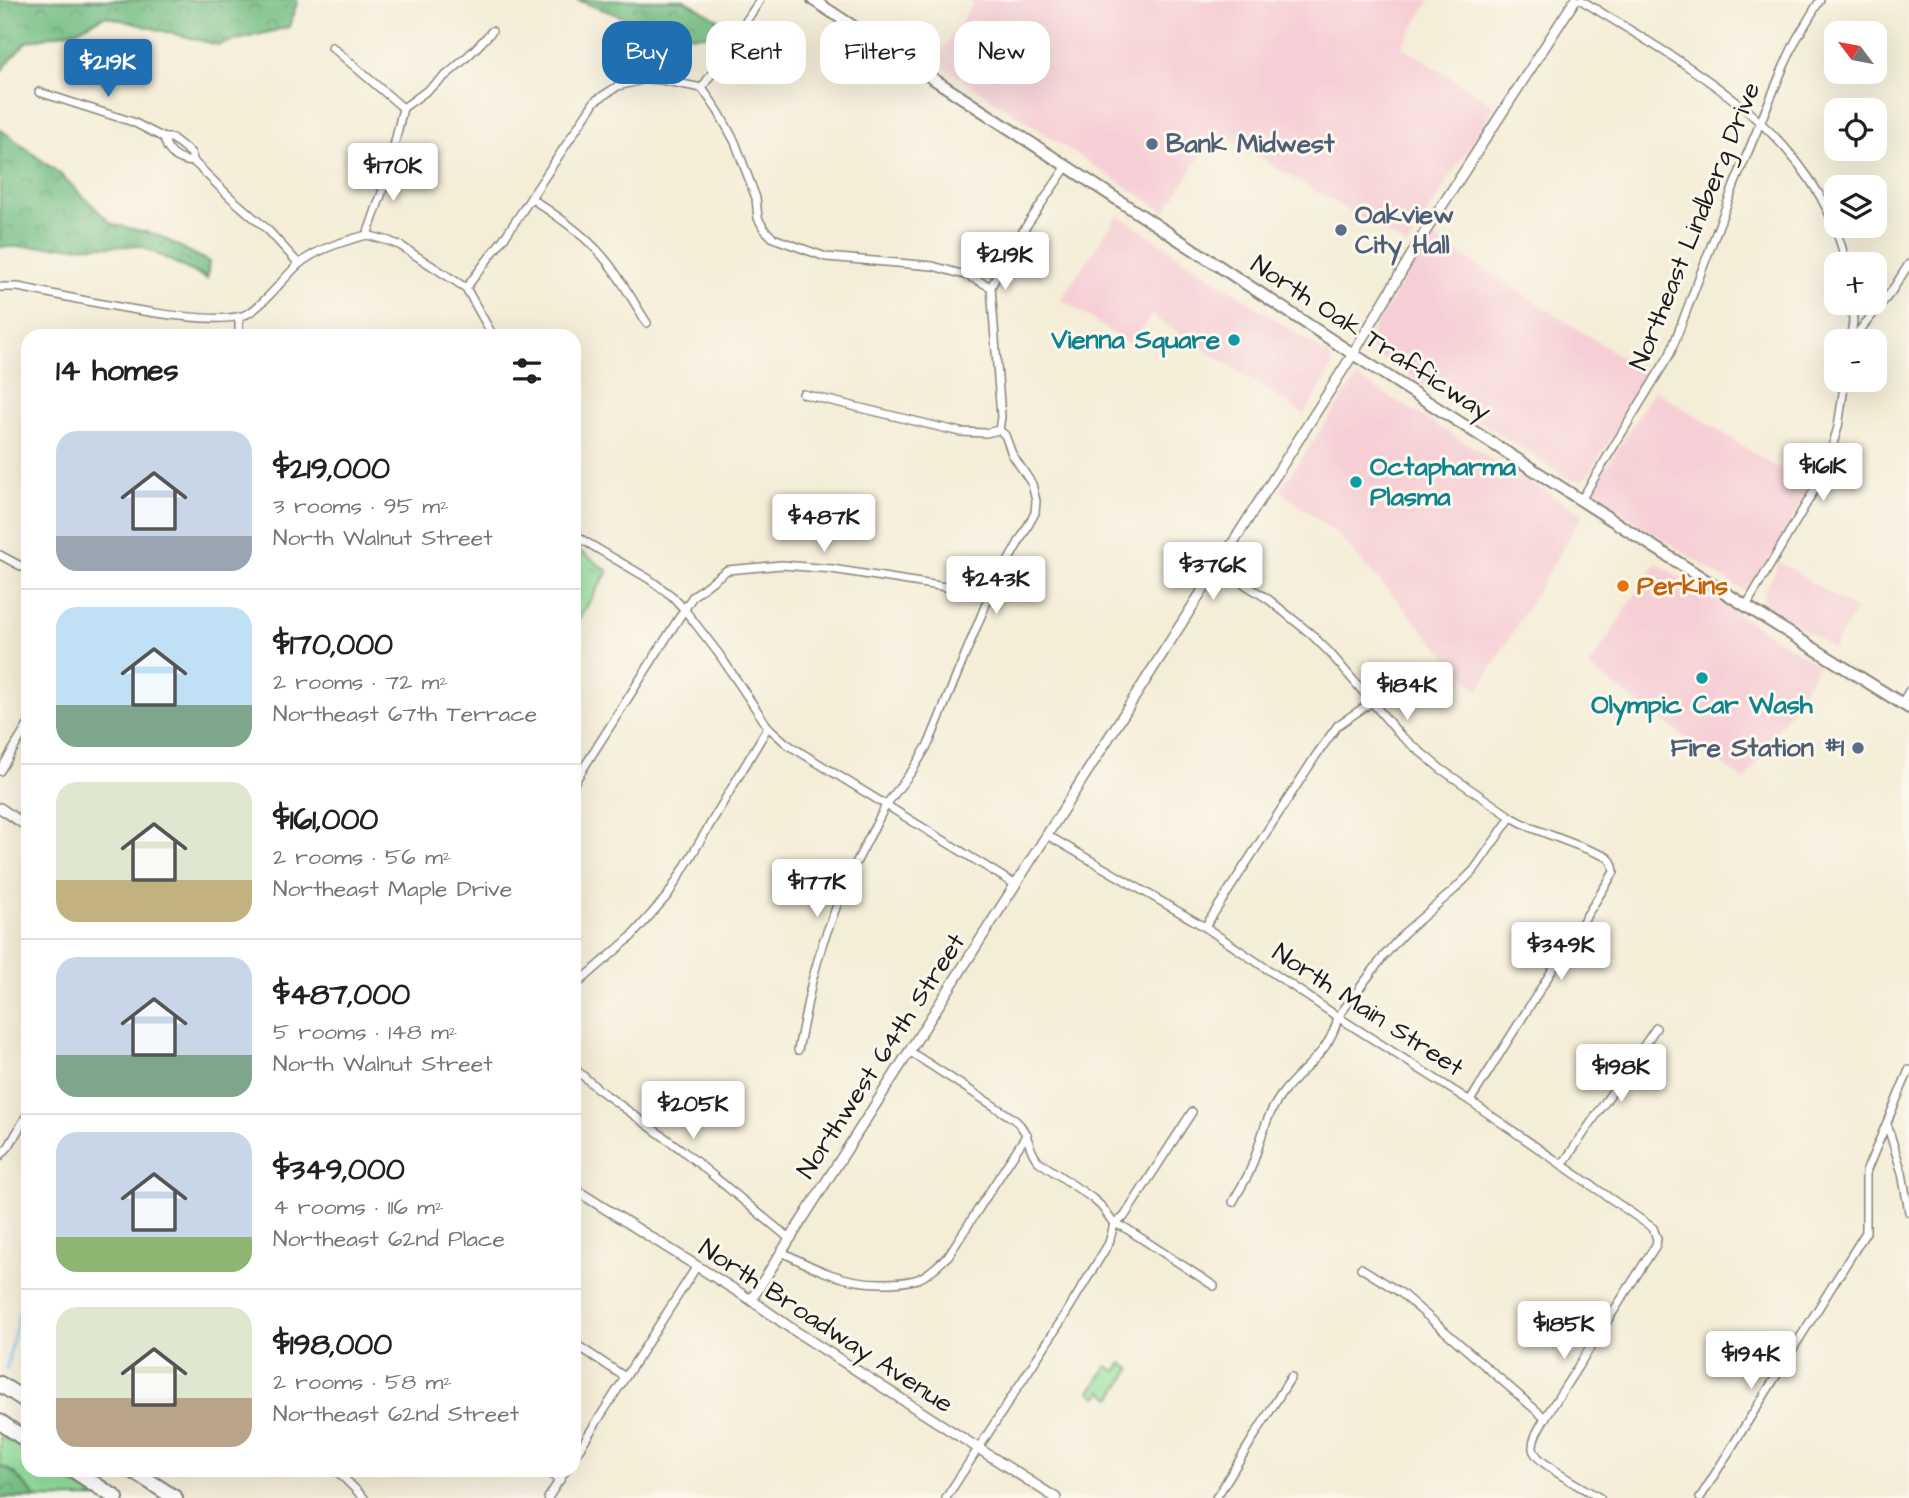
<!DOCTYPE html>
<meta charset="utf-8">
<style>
body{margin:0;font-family:"Architects Daughter",sans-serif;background:#f2f2f2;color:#202124;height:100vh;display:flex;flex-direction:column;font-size:26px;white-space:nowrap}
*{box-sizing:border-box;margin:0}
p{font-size:23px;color:#757577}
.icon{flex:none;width:38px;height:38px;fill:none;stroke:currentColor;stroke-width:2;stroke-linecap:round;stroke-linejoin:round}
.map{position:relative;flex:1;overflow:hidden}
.sheet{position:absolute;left:21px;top:329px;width:560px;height:1148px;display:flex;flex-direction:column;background:#fff;border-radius:21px;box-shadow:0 7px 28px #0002}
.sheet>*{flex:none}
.banner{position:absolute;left:602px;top:21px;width:665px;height:63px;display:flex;gap:14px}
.needle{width:46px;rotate:302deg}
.fabs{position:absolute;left:1824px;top:21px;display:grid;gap:14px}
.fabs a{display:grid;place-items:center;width:63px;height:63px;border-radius:14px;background:#fff;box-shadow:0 7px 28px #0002;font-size:35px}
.price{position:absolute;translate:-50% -60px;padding:0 16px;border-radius:7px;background:#fff;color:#222;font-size:23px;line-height:46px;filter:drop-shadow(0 2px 4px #0008)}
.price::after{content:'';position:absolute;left:50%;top:42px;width:21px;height:16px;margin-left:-10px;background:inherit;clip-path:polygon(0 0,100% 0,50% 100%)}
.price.on{background:#1f6fb2;color:#fff}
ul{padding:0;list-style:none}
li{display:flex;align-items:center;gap:21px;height:175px;padding:0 35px}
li+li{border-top:2px solid #e0e0e0}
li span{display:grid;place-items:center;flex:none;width:196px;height:140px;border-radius:21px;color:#555}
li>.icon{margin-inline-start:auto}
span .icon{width:84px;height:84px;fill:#fffc;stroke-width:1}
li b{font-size:30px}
h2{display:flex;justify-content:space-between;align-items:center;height:84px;padding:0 35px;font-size:30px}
.tag{padding:0 24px;border-radius:21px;background:#fff;box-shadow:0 7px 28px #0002;font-size:24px;line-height:63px}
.tag.on{background:#1f6fb2;color:#fff}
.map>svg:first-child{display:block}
</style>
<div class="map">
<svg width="1909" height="1498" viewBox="0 0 1909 1498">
<defs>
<pattern id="forest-crowns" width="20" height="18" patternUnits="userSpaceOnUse" patternTransform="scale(1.75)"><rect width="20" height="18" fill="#75be84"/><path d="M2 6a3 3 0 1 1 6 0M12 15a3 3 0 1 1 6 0" fill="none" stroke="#5f9a6b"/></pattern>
<pattern id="park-tufts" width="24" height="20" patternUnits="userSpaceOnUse" patternTransform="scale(1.75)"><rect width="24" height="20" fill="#92df9c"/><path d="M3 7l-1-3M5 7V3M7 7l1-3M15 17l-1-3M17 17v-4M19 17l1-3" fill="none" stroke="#7dbf86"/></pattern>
</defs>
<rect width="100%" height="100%" fill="#fbf7ec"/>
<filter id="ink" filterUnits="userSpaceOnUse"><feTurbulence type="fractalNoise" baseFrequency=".0143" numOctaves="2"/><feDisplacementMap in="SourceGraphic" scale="14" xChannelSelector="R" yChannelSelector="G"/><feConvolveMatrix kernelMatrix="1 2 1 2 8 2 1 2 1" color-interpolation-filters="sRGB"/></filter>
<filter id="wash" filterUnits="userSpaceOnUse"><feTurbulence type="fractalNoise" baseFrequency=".00686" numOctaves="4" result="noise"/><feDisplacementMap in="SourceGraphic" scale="28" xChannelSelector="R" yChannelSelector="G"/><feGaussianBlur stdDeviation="1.57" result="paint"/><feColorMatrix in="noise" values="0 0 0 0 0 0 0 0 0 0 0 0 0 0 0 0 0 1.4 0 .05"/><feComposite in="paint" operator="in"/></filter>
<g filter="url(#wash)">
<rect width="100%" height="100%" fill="#f4edd7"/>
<!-- built -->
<g fill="#f6cfd6">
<path d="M968,0H1430L1402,46L1495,106L1407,246L1216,131L1165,212L935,62L973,4Z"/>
<path d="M1118,215L1330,356L1333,366L1330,372L1304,414L1151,315L1131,345L1061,299Z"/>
<path d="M1431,235L1651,376L1585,479L1572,481L1379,356L1370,346L1369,342L1372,331Z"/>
<path d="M1357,377L1583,514L1478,691L1339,536L1280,490Z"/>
<path d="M1655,390L1808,487L1786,533L1753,585L1749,590H1745L1737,587L1593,494L1595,485Z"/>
<path d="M1780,562L1856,610L1833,648L1763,603L1764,591Z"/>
<path d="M1656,563L1819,665L1745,781L1589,667Z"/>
</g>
<!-- grass -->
<path fill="#92df9c" stroke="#577e5c" stroke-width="2" d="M0,1435L28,1453V1470H54L97,1498H37L13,1472L0,1466Z"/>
<!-- forest -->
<g fill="url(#forest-crowns)" stroke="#486d50" stroke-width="2">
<path d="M0,0H298L289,27L218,45L105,16L77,30L26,42L0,72Z"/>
<path d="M577,0H684L718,19L708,35L674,36Z"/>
<path d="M0,129L60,174L112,224L158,235L209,262L207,279L141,246L0,247Z"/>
<path d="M0,1466L13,1472L37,1498H0Z"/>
</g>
<!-- park -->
<g fill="url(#park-tufts)" stroke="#577e5c" stroke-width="2">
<path d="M574,547L608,571L574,627Z"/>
<path d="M1122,1363L1131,1369L1112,1398L1102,1391L1098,1397L1090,1392L1107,1366L1116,1371Z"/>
</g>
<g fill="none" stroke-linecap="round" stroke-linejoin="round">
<!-- stream -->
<path stroke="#72c0ec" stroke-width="2.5" d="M6,1370L24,1291L28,1284"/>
</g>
</g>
<g filter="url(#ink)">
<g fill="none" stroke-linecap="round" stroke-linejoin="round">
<defs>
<g id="minor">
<path d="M1581,0C1686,66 1818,131 1846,264"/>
<path d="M332,47L403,108"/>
<path d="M702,88L718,111L735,142L756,198L758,218L764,229L773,238L826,257L933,266L968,276L991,287"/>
<path d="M702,88L760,0"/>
<path d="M39,92L133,122L164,138H172L191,153L194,162L230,197L268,230L299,264"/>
<path d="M164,138C167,153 178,161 194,162"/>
<path d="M531,198C554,214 577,229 597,250C617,271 631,298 647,323"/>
<path d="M367,235L389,241L401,246L466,288L493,336"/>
<path d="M0,287H18C60,295 216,332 249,313C266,303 283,278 299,264C317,249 344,241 367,235L385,184L403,108C436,85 465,62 492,31"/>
<path d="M466,288L507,234L595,101L618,86L646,79L661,80L702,88"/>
<path d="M239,336V317"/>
<path d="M1850,341L1853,322L1852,303"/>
<path d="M1851,341L1891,292L1909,264"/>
<path d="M803,394L960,432L986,433L999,430"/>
<path d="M999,430L1001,417L991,287L1010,250L1067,166"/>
<path d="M1581,500L1670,354L1735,183L1784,66L1796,40L1820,0"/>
<path d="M574,535L649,579L672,596L684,609L719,654L768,727L787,744L1016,885"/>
<path d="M0,555L28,570"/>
<path d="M1217,567L1268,599L1311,634L1330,653L1400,735L1441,769L1511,817L1532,828L1605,856C1612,860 1613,864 1614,872L1470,1101"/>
<path d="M1746,606L1815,489L1826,467L1838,427L1845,380"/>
<path d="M1902,703L1909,691"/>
<path d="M0,771L28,725"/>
<path d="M574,783L693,596L727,570L782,565L832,569L990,594"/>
<path d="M1047,835L1205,927L1338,1017L1470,1101L1653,1228L1657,1239L1656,1245L1545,1418C1540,1427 1532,1438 1533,1449C1536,1464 1585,1489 1600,1498"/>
<path d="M1205,927L1317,754L1338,725L1372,702"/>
<path d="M574,987L631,937L668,895L768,727"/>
<path d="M798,1050L812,981L823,942L845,884L886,805L912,771L929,743L990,594L1035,513L1036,501L1032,484L1012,454L1005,435L999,430"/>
<path d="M909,1051L1014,1119C1031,1133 1026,1147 1038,1161L1092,1198L1102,1207L1114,1224L1124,1227L1214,1286"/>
<path d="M574,1068L598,1089L682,1150L790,1239"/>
<path d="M1887,1124L1902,1173L1909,1212"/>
<path d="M0,1156L9,1146L28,1113"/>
<path d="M1562,1165L1656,1028"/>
<path d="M1233,1202C1238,1192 1244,1183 1249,1173C1261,1145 1262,1121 1282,1094C1302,1067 1330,1054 1338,1017L1383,957L1404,933L1454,890L1474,870L1511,817"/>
<path d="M782,1252C817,1270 845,1284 885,1283C896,1283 908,1282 918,1279C930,1274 939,1264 948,1256L1027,1134"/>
<path d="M1361,1268L1401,1293L1545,1418"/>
<path d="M574,1343L625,1377"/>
<path d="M574,1457L697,1266"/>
<path d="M336,1470L364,1498"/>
<path d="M336,1470L343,1472L356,1470"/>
<path d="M543,1470L560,1480"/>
<path d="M548,1498L566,1470"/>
<path d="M946,1498L1065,1315L1109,1243L1114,1224L1124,1217L1192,1112"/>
<path d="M1216,1498L1291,1377"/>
<path d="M1700,1498L1866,1232V1172L1909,1070"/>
</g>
<g id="tertiary">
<path d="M0,808L28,827"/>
<path d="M574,1189L751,1300L792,1329L1056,1498"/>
<path d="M751,1300L1353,354L1425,232L1575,0"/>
</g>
<path id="secondary" d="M813,0L1353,354L1746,606L1909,708"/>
<g id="motorway">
<path d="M0,1384L28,1402"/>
<path d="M0,1422L28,1441"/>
<path d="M73,1470L116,1498"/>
<path d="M132,1470L175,1498"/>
</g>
</defs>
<!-- minor casing -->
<use href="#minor" stroke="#88847a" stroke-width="10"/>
<!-- tertiary casing -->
<use href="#tertiary" stroke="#88847a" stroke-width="12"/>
<!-- secondary casing -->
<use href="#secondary" stroke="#88847a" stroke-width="14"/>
<!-- motorway casing -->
<use href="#motorway" stroke="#88847a" stroke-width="18"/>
<!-- minor -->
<use href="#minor" stroke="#fff" stroke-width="7"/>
<!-- tertiary -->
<use href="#tertiary" stroke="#fff" stroke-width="9"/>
<!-- secondary -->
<use href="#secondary" stroke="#fff" stroke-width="10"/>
<!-- motorway -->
<use href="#motorway" stroke="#fff" stroke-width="14"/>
</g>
</g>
<!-- markers -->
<g fill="#5c6f8a" stroke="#fbf7ec" stroke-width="2.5">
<circle cx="1152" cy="144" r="7"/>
<circle cx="1341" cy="230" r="7"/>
<circle cx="1858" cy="748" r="7"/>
</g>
<g fill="#0f9aa8" stroke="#fbf7ec" stroke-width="2.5">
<circle cx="1234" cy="340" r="7"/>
<circle cx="1356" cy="482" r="7"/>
<circle cx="1702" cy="678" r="7"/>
</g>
<circle fill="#e8710a" stroke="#fbf7ec" stroke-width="2.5" cx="1623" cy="586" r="7"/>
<g text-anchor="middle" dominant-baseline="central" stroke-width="6" stroke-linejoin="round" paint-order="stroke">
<!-- service labels -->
<g font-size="26" font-weight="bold" fill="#4e5e75" stroke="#fbf7ec" text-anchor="start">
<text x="1166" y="144">Bank Midwest</text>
<text x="1355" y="215">Oakview<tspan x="1355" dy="30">City Hall</tspan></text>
<text x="1844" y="748" text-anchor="end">Fire Station #1</text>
</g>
<!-- street labels -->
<g font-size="26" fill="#1c1c1c" stroke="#fbf7ec">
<text transform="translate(1695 226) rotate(-68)">Northeast Lindberg Drive</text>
<text transform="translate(1371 338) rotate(33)">North Oak Trafficway</text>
<text transform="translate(1368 1010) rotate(33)">North Main Street</text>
<text transform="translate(881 1056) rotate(-57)">Northwest 64th Street</text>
<text transform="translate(826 1326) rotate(33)">North Broadway Avenue</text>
</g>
<!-- culture labels -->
<g font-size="26" font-weight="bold" fill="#0d838f" stroke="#fbf7ec" text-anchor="end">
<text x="1220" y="340">Vienna Square</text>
<text x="1370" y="467" text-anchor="start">Octapharma<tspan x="1370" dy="30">Plasma</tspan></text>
<text x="1702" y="705" text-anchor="middle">Olympic Car Wash</text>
</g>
<!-- food labels -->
<g font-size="26" font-weight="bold" fill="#c56008" stroke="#fbf7ec" text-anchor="start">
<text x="1637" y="586">Perkins</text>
</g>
</g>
</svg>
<div class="fabs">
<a><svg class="needle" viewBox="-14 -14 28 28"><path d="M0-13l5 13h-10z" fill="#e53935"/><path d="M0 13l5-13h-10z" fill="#757577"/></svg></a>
<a><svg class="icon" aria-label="locate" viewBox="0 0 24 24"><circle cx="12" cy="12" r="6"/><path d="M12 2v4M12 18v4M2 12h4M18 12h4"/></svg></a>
<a><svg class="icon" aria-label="layers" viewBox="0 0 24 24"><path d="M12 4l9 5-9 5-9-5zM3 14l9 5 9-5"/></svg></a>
<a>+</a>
<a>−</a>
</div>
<b class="price on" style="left:108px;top:99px">$219K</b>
<b class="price" style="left:393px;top:203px">$170K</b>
<b class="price" style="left:1005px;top:292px">$219K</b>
<b class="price" style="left:1823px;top:503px">$161K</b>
<b class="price" style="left:824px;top:554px">$487K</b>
<b class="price" style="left:1213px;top:602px">$376K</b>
<b class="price" style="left:996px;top:616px">$243K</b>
<b class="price" style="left:1407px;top:722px">$184K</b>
<b class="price" style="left:817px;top:919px">$177K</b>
<b class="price" style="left:1561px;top:982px">$349K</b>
<b class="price" style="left:1621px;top:1104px">$198K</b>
<b class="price" style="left:693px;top:1141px">$205K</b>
<b class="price" style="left:1564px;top:1361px">$185K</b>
<b class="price" style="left:1751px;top:1391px">$194K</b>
<div class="banner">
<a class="tag on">Buy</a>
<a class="tag">Rent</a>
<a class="tag">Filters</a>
<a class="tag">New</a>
</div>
<section class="sheet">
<h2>14 homes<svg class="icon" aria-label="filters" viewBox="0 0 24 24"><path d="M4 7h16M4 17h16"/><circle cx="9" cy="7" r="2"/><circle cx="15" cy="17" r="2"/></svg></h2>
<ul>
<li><span style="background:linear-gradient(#c9d6e8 75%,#9aa5b1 0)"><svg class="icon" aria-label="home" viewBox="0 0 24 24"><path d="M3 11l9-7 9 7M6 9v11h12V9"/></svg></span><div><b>$219,000</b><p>3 rooms · 95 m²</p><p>North Walnut Street</p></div></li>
<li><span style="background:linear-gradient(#bfe0f5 70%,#7fa58c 0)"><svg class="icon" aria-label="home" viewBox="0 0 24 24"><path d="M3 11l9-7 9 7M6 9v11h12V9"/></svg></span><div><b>$170,000</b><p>2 rooms · 72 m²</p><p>Northeast 67th Terrace</p></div></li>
<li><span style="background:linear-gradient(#dfe7d0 70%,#c2b280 0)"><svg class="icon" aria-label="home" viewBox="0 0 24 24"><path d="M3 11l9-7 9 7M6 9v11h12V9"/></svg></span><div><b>$161,000</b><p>2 rooms · 56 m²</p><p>Northeast Maple Drive</p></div></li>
<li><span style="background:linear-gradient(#c9d6e8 70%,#7fa58c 0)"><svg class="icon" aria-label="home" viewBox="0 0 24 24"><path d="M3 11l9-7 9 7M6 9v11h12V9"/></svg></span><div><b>$487,000</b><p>5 rooms · 148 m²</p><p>North Walnut Street</p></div></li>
<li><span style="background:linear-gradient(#c9d6e8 75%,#8fb573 0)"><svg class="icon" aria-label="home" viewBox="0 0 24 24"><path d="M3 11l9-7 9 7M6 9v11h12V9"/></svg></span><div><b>$349,000</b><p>4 rooms · 116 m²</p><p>Northeast 62nd Place</p></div></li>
<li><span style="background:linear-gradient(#dfe7d0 65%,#b9a48a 0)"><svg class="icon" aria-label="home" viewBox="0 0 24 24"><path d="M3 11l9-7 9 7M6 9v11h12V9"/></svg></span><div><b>$198,000</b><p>2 rooms · 58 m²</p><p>Northeast 62nd Street</p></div></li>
</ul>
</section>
</div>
